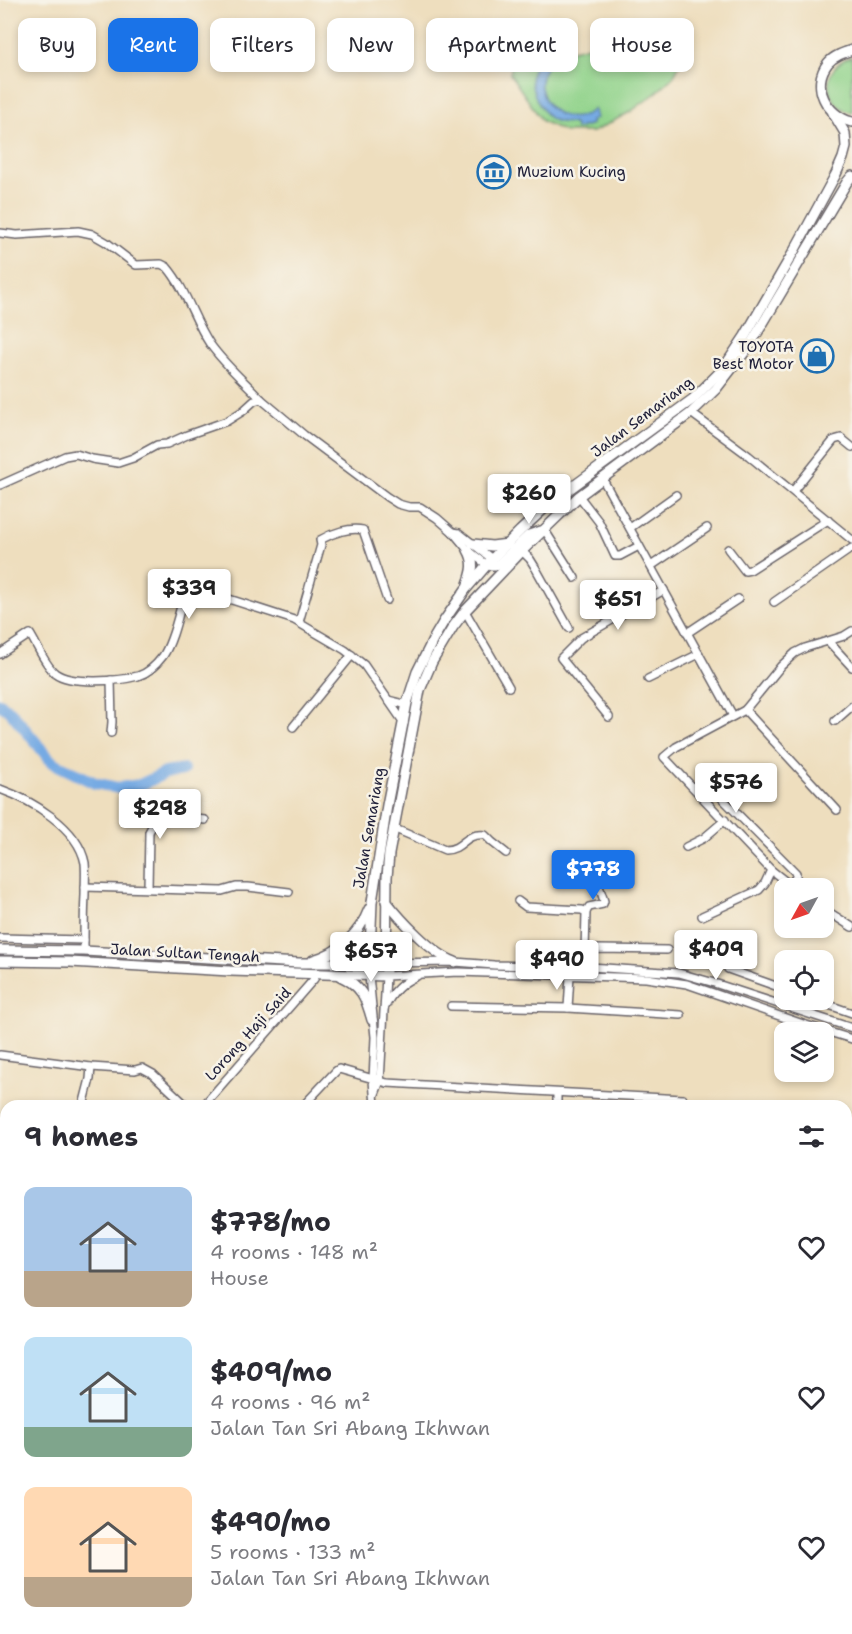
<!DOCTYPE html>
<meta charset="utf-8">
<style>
body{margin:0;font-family:"Shantell Sans",sans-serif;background:#f2f2f3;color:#2b2b33;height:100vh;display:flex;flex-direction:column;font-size:22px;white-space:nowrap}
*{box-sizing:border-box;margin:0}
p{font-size:20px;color:#7c7c81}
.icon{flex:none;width:33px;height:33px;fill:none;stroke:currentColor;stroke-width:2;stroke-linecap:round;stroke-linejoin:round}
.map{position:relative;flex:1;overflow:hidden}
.panel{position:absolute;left:0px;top:1100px;width:852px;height:536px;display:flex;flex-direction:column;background:#fff;border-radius:18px 18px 0 0;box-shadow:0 3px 9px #0003}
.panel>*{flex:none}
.banner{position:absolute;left:18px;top:18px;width:816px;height:54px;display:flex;gap:12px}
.needle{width:39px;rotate:230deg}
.tools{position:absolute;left:774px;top:878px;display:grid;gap:12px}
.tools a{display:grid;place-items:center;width:60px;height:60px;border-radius:12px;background:#fff;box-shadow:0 3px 9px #0003;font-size:30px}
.price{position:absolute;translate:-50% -51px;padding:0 14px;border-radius:6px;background:#fff;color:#222;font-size:20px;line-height:39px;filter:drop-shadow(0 2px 3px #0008)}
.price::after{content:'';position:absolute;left:50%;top:36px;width:18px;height:14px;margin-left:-9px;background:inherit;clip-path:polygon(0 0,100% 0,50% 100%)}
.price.active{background:#1a73e8;color:#fff}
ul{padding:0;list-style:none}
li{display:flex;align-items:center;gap:18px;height:150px;padding:0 24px}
li span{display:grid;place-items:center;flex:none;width:168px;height:120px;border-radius:12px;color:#555}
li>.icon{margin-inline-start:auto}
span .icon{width:72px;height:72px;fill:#fffc;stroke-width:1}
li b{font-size:26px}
h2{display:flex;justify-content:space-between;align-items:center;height:72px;padding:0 24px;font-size:26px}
.pill{padding:0 21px;border-radius:12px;background:#fff;box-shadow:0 3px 9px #0003;font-size:21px;line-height:54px}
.pill.active{background:#1a73e8;color:#fff}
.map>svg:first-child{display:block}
</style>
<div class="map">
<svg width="852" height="1634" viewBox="0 0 852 1634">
<rect width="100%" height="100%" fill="#f7f3e8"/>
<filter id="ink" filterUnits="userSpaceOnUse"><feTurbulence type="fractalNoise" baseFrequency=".0167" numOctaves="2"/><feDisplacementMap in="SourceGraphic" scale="12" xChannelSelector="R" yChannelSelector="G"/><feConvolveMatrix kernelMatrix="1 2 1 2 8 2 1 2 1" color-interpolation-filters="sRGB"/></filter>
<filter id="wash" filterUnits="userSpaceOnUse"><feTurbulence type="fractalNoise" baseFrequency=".008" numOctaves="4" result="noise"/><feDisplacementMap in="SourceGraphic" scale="24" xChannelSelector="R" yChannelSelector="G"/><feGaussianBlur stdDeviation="1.35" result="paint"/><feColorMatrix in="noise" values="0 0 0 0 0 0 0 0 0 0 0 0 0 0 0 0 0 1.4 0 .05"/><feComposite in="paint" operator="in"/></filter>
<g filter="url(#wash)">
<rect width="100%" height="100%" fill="#eedebe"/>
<!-- green -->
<g fill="#91d38b" stroke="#5a7a63" stroke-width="1.5">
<path d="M658,28L672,35L683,58L673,77L656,93L630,112L593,132H565L542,121L510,74L512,63C529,56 542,50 561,53Z"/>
<path d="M852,56V113C821,104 821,66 852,56Z"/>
</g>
<!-- water -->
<g fill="#76aae3" stroke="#4c668f" stroke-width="1.5">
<path d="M549,55L552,60C546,67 542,73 541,81C540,84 541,88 542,91C548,115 574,126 594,109L596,118L591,121L592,124L576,129L574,124C566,122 558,123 551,119C546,116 542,108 539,104C528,83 526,67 549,55Z"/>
<path d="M290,1629H530L532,1634H284Z"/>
</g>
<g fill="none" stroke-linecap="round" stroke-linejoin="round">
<!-- river -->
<path stroke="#76aae3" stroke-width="12" d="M0,704L10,711L52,762L95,783L118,788L140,785L165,773L183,770"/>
</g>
</g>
<g filter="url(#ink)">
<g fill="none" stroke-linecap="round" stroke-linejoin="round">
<defs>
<g id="minor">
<path d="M0,233L17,235L78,231L92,234L106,242L136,265L161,264L167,267C186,289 194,320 210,344C224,364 244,381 261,399"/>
<path d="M691,413L749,456L852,540"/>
<path d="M602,478L733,716"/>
<path d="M0,485L65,456L76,454L92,459L118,463L133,458L157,445L167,444L187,435L227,421L243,411L254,401L261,399L304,435L387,497L398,504L409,507H420L437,518L453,532L468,550L487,565"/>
<path d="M793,491L834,440L841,438L852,447"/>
<path d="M579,496L599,522L615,556H620L639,546"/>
<path d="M630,528L676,495"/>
<path d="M544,529L575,578"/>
<path d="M453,532L459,533L492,559"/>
<path d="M728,549L745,571L750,570L828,520"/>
<path d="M522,551L530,559L535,567L569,628"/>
<path d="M651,566L707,528"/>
<path d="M774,602L852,548"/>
<path d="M465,611L509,687"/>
<path d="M299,622L321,545L320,540C332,533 350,527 363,530L387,600"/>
<path d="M687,633L738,599"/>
<path d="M828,641L852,667"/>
<path d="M0,654L30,634C37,645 45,665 55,673C71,685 119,681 138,676C148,673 157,664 163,656C173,641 178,616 183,599C189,592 195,590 204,591L294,620L345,650L364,665L404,723"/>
<path d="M648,679L699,654"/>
<path d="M388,700L404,704L407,703"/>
<path d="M745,710L837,810"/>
<path d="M609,717L561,658L581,638L664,590"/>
<path d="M835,721L852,706"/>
<path d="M293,727L352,655"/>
<path d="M111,733L112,722L111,680"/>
<path d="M0,789C31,800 78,827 85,863C86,873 85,884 85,895C84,914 84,932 84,951"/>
<path d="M699,792L710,786L796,873V877L790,885"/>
<path d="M393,828L445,850C465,849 463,833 485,835L492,842L506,853"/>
<path d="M686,847L704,838L725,820"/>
<path d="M85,887L222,891L236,887H248L289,892"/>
<path d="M148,888L149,832L154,823L159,820L196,819L205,820"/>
<path d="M794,888L771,870L664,757L676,747L745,710L781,666L795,653L805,648L844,636L852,631"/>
<path d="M518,901L526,907L582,910L586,912L585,952L584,967"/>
<path d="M824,909L852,927"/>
<path d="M586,912L589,907L603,904L604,901L594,871"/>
<path d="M702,916L759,890L765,883L771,870"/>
<path d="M0,938L84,940"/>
<path d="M385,963L455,962L494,965L590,967L679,973L711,982L852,1028"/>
<path d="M590,967L592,952L598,949L667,950"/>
<path d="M728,969L784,989"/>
<path d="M369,976L375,1037L373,1080L375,1106"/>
<path d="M812,999L852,1013"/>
<path d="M451,1006L568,1008L681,1015"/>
<path d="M385,1007C392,992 402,982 417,976"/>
<path d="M568,1008L570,976"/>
<path d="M0,1055L91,1067L135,1070L142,1068L153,1074L187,1106"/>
<path d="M375,1094L380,1081L386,976L458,972L646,978L687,984L803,1024L852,1039"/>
<path d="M83,1106L90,1079L91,1067"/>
<path d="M203,1106L314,979"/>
<path d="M303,1106L336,1071L339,1069L387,1083L683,1099"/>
<path d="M557,1106V1093"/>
<path d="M0,1173L6,1181"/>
<path d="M0,1215L6,1211"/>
<path d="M0,1303L6,1299"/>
<path d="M0,1364L6,1372"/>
<path d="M846,1424H852"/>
<path d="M0,1425L6,1423"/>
<path d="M0,1503L6,1501"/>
<path d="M147,1629L150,1634"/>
<path d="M113,1634L117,1629"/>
</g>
<g id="major">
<path d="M852,50C843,53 834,56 828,63C810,86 827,116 852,122"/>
<path d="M473,544L492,546L508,544"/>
<path d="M487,565H498L529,535L541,531"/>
<path d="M468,584C473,571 475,562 468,550"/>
<path d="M386,901C401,920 432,954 455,962"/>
<path d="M0,950L84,951L299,963H385"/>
<path d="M313,960C339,953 360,933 369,909"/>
<path d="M0,961L70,962L230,971L386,976L387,877L389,854L420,690L432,662L453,627L465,611L522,551L579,496L691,413L716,389L750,345L847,182L852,176"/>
<path d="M340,976C362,986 366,998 372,1020"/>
<path d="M369,976L372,902L387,805L407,703L417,672L434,638L444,621L466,589L492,559L520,531L549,504L693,399L723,369L745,336L793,253L836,174L843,158L846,147L845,133L833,113"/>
</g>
</defs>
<!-- minor casing -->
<use href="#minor" stroke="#696469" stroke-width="10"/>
<!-- major casing -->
<use href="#major" stroke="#696469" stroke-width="12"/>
<!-- minor -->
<use href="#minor" stroke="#fff" stroke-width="7"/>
<!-- major -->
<use href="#major" stroke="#fff" stroke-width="9"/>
</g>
</g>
<!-- icons -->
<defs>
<symbol id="museum-ring" viewBox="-11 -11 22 22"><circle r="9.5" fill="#f7f3e8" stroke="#1f6fb2" stroke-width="1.5"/><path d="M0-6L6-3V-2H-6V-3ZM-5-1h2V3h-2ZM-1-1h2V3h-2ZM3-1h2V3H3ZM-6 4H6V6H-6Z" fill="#1f6fb2"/></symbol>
<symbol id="shop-ring" viewBox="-11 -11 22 22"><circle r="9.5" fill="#f7f3e8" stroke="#1f6fb2" stroke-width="1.5"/><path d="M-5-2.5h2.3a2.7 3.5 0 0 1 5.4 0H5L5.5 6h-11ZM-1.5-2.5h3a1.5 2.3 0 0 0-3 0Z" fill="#1f6fb2"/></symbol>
</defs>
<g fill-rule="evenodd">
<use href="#museum-ring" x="475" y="153" width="38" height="38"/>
<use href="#shop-ring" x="798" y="337" width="38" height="38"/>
</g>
<g text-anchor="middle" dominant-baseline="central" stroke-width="5" stroke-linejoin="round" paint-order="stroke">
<!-- poi labels -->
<g font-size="15" fill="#22223b" stroke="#f7f3e8" text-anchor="start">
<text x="517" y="172">Muzium Kucing</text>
<text x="794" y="347" text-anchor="end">TOYOTA<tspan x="794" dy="17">Best Motor</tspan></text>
</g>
<!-- street labels -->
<g font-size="15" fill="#22223b" stroke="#f7f3e8">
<text transform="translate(642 417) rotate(-37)">Jalan Semariang</text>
<text transform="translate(369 828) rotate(-80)">Jalan Semariang</text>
<text transform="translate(185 953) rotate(3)">Jalan Sultan Tengah</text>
<text transform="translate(248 1034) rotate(-48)">Lorong Haji Said</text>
</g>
</g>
</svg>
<div class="tools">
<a><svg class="needle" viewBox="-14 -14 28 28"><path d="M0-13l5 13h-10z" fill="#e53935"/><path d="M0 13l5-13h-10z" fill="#7c7c81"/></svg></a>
<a><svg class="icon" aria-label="locate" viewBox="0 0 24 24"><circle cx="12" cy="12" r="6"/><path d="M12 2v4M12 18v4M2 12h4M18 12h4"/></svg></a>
<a><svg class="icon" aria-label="layers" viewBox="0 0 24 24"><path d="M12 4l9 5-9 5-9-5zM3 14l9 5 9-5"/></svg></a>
</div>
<b class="price" style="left:529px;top:525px">$260</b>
<b class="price" style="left:189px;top:620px">$339</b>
<b class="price" style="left:618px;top:631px">$651</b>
<b class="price" style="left:736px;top:814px">$576</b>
<b class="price" style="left:160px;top:840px">$298</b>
<b class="price active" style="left:593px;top:901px">$778</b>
<b class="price" style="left:716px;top:981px">$409</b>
<b class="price" style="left:371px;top:983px">$657</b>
<b class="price" style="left:557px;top:991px">$490</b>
<div class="banner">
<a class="pill">Buy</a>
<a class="pill active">Rent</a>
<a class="pill">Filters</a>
<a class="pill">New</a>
<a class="pill">Apartment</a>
<a class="pill">House</a>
</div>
<section class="panel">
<h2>9 homes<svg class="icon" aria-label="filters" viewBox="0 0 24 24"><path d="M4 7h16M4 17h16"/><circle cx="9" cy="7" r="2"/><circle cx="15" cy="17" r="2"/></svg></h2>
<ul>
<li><span style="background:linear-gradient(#a9c7e8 70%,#b9a48a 0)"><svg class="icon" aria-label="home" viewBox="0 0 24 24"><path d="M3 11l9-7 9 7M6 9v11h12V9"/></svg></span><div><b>$778/mo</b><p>4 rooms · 148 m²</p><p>House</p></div><svg class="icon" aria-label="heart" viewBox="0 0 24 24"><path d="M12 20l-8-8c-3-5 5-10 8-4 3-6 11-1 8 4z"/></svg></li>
<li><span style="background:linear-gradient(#bfe0f5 75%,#7fa58c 0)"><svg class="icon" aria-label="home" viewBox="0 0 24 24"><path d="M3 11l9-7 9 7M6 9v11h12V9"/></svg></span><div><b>$409/mo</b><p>4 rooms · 96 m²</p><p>Jalan Tan Sri Abang Ikhwan</p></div><svg class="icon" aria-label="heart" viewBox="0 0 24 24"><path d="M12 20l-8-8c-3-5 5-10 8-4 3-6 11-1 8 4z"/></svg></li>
<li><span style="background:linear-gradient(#ffd9b3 75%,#b9a48a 0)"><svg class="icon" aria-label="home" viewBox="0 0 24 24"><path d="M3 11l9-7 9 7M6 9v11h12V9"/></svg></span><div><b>$490/mo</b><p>5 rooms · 133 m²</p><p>Jalan Tan Sri Abang Ikhwan</p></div><svg class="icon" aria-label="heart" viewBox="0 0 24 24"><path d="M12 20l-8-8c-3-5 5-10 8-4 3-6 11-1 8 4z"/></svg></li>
</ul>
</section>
</div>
